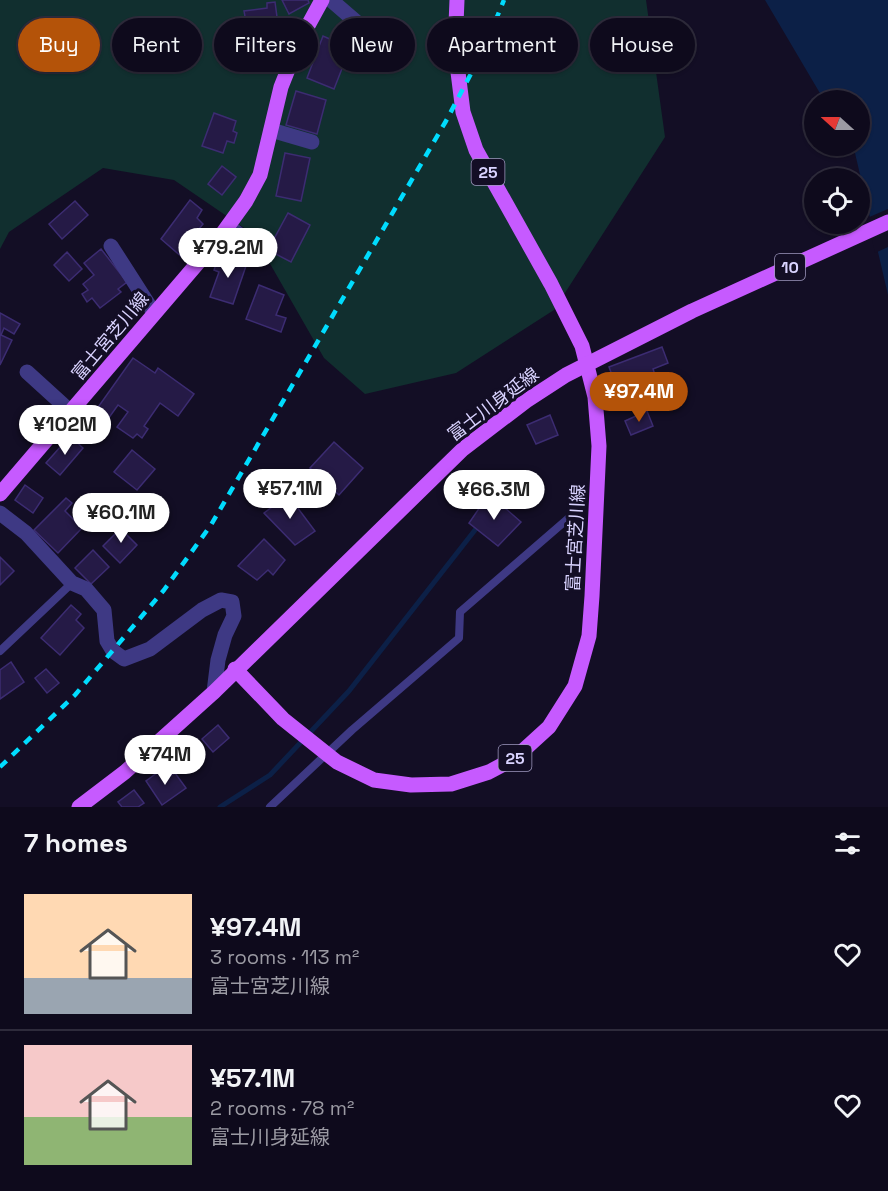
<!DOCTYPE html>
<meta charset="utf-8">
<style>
body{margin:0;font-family:"Space Grotesk","Noto Sans JP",sans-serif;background:#171325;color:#f1f3f6;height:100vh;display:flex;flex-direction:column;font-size:22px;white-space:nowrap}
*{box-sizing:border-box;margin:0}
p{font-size:20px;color:#9b9aa3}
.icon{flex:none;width:33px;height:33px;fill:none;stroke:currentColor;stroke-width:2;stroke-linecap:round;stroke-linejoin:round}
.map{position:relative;height:807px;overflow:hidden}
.panel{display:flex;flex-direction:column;background:#0e0a1c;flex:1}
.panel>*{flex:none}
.banner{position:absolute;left:18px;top:18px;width:852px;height:54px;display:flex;gap:12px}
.needle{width:39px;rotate:291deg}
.fabs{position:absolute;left:804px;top:90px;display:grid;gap:12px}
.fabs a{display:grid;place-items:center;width:66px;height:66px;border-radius:50%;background:#0e0a1c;box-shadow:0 2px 4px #0004,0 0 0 2px #2e2b3b;font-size:30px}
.price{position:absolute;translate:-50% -51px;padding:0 14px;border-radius:21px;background:#fff;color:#222;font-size:20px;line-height:39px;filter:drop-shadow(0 2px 3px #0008)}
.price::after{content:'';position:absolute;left:50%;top:36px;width:18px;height:14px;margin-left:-9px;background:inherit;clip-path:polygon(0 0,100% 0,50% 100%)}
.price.on{background:#b45309;color:#fff}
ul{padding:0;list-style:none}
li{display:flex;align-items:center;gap:18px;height:150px;padding:0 24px}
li+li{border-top:2px solid #2e2b3b}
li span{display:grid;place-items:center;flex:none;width:168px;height:120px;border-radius:0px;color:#555}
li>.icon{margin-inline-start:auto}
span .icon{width:72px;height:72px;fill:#fffc;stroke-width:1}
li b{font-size:26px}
h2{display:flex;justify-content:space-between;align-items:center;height:72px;padding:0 24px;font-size:26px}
.tag{padding:0 21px;border-radius:27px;background:#0e0a1c;box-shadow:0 2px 4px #0004,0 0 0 2px #2e2b3b;font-size:21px;line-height:54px}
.tag.on{background:#b45309;color:#fff}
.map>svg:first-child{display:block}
</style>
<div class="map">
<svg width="888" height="807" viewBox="0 0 888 807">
<rect width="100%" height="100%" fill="#130e25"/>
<!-- green -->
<path fill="#112f2f" d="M0,0H646L665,137L554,310L456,373L365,394L324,358L253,234L174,180L103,168L9,232L0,249Z"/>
<!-- water -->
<path fill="#0c2047" d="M765,0H888V295L855,153L850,146H860V100H824Z"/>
<!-- pier -->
<path fill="#130e25" d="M888,209V247L875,253L867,218Z"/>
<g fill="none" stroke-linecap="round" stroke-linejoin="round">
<!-- stream -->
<path stroke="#0c2047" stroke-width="5" d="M220,807L270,775L349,691L475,530"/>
</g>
<!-- building -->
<g fill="#251a46" stroke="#3c2c72" stroke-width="1.5">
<path d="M282,0H308L309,3L289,14Z"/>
<path d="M275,2L277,17L246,22L244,11L267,8V3Z"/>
<path d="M265,26L270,69L246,72L240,30Z"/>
<path d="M336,31L354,38L334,89L307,78L323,36L332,40Z"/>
<path d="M371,37L384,48L371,63L358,52Z"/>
<path d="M296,91L326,100L317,134L286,125Z"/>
<path d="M214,113L236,121L233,131L237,133L234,143L227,141L223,153L202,146Z"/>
<path d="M285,153L310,158L301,201L276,196Z"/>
<path d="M222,166L236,177L222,195L208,184Z"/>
<path d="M190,200L202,210L197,218L203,224L198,230L205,235L183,258L161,239Z"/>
<path d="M75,201L88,215L62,239L49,224Z"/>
<path d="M288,213L310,225L291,262L268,250Z"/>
<path d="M101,249L127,282L118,289L121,292L100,308L92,298L87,302L82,294L88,290L83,284L94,275L84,263Z"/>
<path d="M67,252L82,269L69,281L54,265Z"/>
<path d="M220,254L247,263L233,304L210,297L219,272L214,270Z"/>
<path d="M259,285L284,295L276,315L286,318L281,332L246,319Z"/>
<path d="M0,313L20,324L14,334L4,328L1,335L12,340L0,365Z"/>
<path d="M662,347L668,363L653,369L656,378L634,387L631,378L627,379L630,387L618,391L609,367Z"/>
<path d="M133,358L155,373L158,368L194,394L178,416L160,403L144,426L148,429L142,438L137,434L133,438L117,427L128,412L118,405L108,419L96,410Z"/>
<path d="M647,411L653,426L631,435L625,421Z"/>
<path d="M550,415L558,435L536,444L527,425Z"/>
<path d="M70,436L83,448L60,475L46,463Z"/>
<path d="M334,442L363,468L339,495L310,468Z"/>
<path d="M132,450L155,469L137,490L114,472Z"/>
<path d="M25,485L43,498L33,513L15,500Z"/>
<path d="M489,494L521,522L498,546L469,523Z"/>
<path d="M288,495L315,531L295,545L264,513Z"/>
<path d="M66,498L72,503L65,511L82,528L58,553L34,530Z"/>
<path d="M128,521L132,526L125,533L137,545L120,563L103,546Z"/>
<path d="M264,539L285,560L273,575L268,570L257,580L238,566Z"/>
<path d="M93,550L109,567L91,584L75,568Z"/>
<path d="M0,557L14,571L0,585Z"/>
<path d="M71,605L81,614L76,620L84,628L60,655L41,638Z"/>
<path d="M11,662L24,682L0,699V670Z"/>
<path d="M46,669L59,683L47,693L35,678Z"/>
<path d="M218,725L229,738L213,752L202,739Z"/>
<path d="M161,770L167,778L175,773L186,788L162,805L146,781Z"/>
<path d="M134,790L144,803L138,807H122L118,802Z"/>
</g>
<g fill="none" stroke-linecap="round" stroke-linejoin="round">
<!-- service -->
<g stroke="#3e3984" stroke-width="8">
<path d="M0,651L72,583"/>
<path d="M270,807L352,730L459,638L460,612L571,516"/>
</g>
<!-- minor -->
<g stroke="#3e3984" stroke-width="15">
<path d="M331,0L361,26"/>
<path d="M271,130L312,142"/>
<path d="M228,226L249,242L260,258"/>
<path d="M111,246L154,313"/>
<path d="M27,372L71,412"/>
<path d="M0,513L26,533L72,583L86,589L104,610L107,641L113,651L124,659L150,649L202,610L221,600L232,602L234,616L225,635L218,660L214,692"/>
</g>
<!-- primary -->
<g stroke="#c65aff" stroke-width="15">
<path d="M0,494L220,237L246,201L260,175L281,87L299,42L322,0"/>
<path d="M235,669L283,719L337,762L374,780L411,785L451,784L489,772L515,758L549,727L575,686L589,636L592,596L599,446L595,397L582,346L551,284L476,150L463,112L455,48L457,0"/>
<path d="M79,807L125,772L214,692L463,449L526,401L566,375L692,311L888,222"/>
</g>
<!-- rail -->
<path stroke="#00dcfe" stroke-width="4.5" stroke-dasharray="9 8" stroke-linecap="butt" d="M0,767L75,695L164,590L211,525L446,121L483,51L504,0"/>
</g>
<g text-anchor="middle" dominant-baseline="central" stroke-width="6" stroke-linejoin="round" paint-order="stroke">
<!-- shield labels -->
<g fill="#130e25" stroke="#9e98be" stroke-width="1.5">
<rect x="471.5" y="159" width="33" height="26" rx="4.5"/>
<rect x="775" y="254" width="30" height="26" rx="4.5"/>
<rect x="498.5" y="745" width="33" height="26" rx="4.5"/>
</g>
<g font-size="16" font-weight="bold" fill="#d9d3ff">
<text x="488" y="172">25</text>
<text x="790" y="267">10</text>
<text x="515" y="758">25</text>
</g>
<!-- street labels -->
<g font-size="18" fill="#d9d3ff" stroke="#130e25">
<text transform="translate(110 336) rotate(-50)">富士宮芝川線</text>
<text transform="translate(493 404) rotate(-37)">富士川身延線</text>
<text transform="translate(575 538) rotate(-87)">富士宮芝川線</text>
</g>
</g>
</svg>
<div class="fabs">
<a><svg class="needle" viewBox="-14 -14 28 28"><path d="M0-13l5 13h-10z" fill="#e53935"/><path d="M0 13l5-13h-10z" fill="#9b9aa3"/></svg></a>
<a><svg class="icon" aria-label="locate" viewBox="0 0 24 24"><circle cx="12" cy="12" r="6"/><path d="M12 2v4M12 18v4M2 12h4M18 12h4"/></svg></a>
</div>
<b class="price" style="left:228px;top:279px">¥79.2M</b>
<b class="price on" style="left:639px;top:423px">¥97.4M</b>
<b class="price" style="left:65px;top:456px">¥102M</b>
<b class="price" style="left:290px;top:520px">¥57.1M</b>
<b class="price" style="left:494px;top:521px">¥66.3M</b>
<b class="price" style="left:121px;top:544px">¥60.1M</b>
<b class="price" style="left:165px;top:786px">¥74M</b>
<div class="banner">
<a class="tag on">Buy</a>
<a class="tag">Rent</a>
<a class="tag">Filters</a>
<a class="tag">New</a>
<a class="tag">Apartment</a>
<a class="tag">House</a>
</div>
</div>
<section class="panel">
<h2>7 homes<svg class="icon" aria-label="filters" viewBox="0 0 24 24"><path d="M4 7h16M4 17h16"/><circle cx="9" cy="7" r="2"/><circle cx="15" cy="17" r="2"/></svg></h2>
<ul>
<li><span style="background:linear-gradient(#ffd9b3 70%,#9aa5b1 0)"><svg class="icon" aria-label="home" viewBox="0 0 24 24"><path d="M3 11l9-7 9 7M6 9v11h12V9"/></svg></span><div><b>¥97.4M</b><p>3 rooms · 113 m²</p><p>富士宮芝川線</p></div><svg class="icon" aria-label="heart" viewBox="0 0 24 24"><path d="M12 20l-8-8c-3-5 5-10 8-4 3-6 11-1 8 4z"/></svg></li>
<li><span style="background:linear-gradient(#f6c9c9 60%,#8fb573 0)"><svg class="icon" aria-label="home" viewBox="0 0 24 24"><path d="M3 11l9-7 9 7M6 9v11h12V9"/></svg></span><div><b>¥57.1M</b><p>2 rooms · 78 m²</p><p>富士川身延線</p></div><svg class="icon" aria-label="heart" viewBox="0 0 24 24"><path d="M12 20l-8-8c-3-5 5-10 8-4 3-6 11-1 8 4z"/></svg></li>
</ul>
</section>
